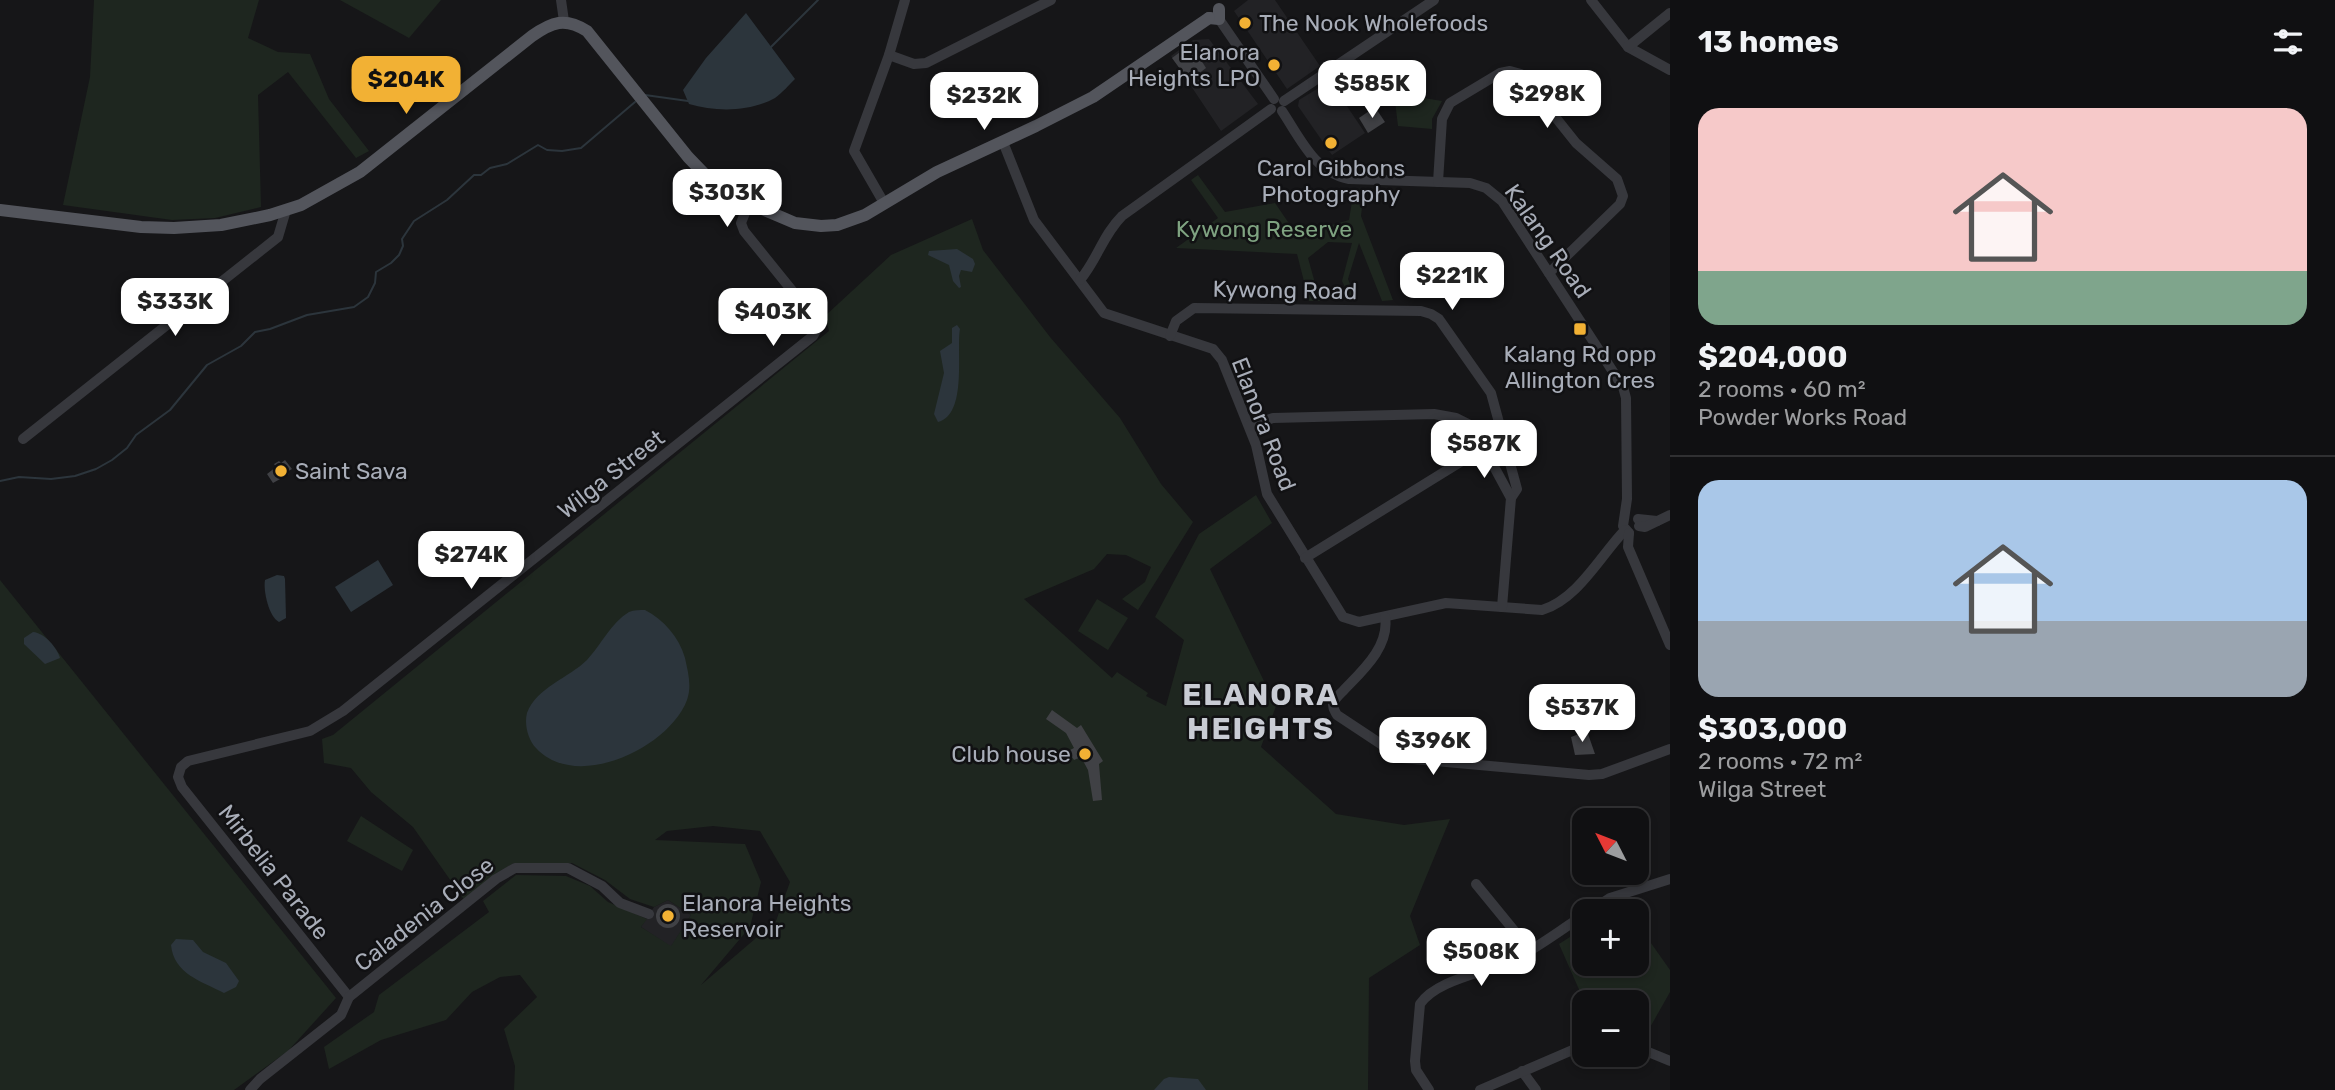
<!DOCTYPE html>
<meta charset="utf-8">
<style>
body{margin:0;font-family:Rubik,sans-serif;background:#1e1e20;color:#f1f3f6;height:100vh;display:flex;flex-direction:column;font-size:26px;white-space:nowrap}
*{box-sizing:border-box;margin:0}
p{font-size:23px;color:#9c9d9f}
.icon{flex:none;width:38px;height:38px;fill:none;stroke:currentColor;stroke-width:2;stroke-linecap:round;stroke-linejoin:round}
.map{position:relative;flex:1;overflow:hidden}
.details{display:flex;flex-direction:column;background:#101012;width:665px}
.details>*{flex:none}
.needle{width:46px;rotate:312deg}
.buttons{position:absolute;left:1572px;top:808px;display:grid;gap:14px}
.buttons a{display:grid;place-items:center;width:77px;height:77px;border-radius:14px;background:#101012;box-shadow:0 4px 10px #0003,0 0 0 2px #303032;font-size:35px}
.price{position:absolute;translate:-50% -60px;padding:0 16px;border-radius:14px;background:#fff;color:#222;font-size:23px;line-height:46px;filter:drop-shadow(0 2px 4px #0008)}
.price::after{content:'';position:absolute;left:50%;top:42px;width:21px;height:16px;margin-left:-10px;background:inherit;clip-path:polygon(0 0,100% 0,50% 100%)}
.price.selected{background:#f2b134;color:#111}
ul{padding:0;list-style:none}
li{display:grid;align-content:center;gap:14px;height:371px;padding:0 28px}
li+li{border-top:2px solid #303032}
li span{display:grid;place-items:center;height:217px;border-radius:21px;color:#555}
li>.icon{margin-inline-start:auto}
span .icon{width:126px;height:126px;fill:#fffc;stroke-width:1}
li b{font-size:30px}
h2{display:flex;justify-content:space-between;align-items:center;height:84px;padding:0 28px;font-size:30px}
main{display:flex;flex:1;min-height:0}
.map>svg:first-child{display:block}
</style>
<main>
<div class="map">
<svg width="1670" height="1090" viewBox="0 0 1670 1090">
<rect width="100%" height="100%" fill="#161618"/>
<!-- built -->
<g fill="#222225">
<path d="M1248,0H1275L1320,66L1287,89L1234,11Z"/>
<path d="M1209,39L1258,104L1221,131L1171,56L1193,40Z"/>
<path d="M1330,81L1365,133L1332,155L1298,106L1299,100Z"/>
<path d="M668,900L691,915L671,947L641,927L654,907Z"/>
</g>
<!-- green -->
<g fill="#1e261f" fill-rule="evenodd">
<path d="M94,0H259L248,38L278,52L310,54L329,99L369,151L356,158L288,72L258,95L261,207L215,218L172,220L63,205L90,77Z"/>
<path d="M340,0H441L409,38Z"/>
<path d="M1394,93L1442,101L1432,119V129L1398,126Z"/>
<path d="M1198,175L1225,212L1275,203L1297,235L1349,220L1354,189L1364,190L1361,216L1393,300L1382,301L1359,243L1348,279L1356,300H1351L1342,281L1352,243L1328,242L1308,258L1320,301H1309L1297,254L1176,248L1218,218L1191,180Z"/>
<path d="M972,219L983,250L1050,337L1120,418L1161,484L1193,522L1138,610L1122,599L1145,582L1151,567L1126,555L1107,554L1094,569L1024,599L1112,678L1117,672L1148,693L1146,696L1166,706L1184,640L1155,617L1199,534L1256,495L1272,523L1210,569L1276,706L1261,747L1336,814L1404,825L1450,819L1410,916L1420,945L1369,978L1368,1090H514L515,1066L504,1029L537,997L520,975L500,977L472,992L446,1020L381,1040L329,1069L324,1047L374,1012L379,995L489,912L483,901L516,875L566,876L590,886L608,902L647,919L641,927L671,946L691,915L668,900L654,907L630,899L605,880L572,863H514L495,874L465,901L413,827L371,792L351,768L324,763L322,739L333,735L829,331L825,316L891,255ZM713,826L760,831L790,882L776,921L701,985L750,927L761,882L745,844L655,840L667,831Z"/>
<path d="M0,580L336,998L288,1051L234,1090H0Z"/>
<path d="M1097,599L1128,618L1108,650L1078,631Z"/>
<path d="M361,816L413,850L402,871L347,841Z"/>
<path d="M1634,903L1646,936L1670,970V992L1644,1038L1636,1037V1003H1585L1559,944L1584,928V964H1636V912H1610Z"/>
</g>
<!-- water -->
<g fill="#2c353c">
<path d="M746,13L795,79C789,85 782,93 775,98C750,112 716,112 689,104L683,90L706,58Z"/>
<path d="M957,249L973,259L975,264L972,272L961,270L959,276L961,287L959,288L953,281L949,265L928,255L929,251Z"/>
<path d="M957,325L960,329C956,349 968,415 938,422L934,414L944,373L940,351L952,343V328Z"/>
<path d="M378,560L393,585L351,612L335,587Z"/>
<path d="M277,575L284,576L285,579L286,618L279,622C269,617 263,591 265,580Z"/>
<path d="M645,610C664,620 679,637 685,658C688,672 692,686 687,700C669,748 576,792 536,748C528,740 524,724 527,713C536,688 570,677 587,660C601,645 611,623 629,612C634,610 640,610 645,610Z"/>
<path d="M33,632C45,633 57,648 60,658L45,664L24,644V638Z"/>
<path d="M176,939L193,940L203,952L226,963L239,981L236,987L224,993C201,981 174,974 171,945Z"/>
<path d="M1169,1077L1198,1079L1206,1090H1154L1164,1079Z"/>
</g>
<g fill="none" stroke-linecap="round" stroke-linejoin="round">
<!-- stream -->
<g stroke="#2c353c" stroke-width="2">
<path d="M771,47L818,0"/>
<path d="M645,95L688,101"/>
<path d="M0,481L19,477L51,479L75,476L96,469L112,460L127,448L136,435L170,410L207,365L241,346L255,332L270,329L307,315L354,307L368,297L375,283L376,272L391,263L399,255L403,246L402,239L414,221L447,200L474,175H481L490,168L507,164L538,145L547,150L562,151L581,148L635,102"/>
</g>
</g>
<!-- building -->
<g fill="#404145">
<path d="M1191,44L1206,68L1189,81L1172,58Z"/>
<path d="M1375,107L1385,122L1368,133L1359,118Z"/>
<path d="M285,460L292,469L287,472L289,474L273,483L267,474L276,467L274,464L279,461L281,463Z"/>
<path d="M1052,710L1077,728L1081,725L1103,761L1099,764L1102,800L1093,801L1088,770L1081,757L1074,760L1068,751L1074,748L1066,733L1046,719Z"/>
<path d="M1587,731L1595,754L1575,755L1571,737Z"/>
<circle cx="668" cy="916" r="12"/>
</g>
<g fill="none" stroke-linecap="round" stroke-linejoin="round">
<!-- minor -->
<g stroke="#37383d" stroke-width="10">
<path d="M561,0L564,21"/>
<path d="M1591,0L1628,47L1670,70"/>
<path d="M1219,19L1274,99"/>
<path d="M1628,47L1670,13"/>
<path d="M889,55L914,64L926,63L1051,0"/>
<path d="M1284,101L1434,0"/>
<path d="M1282,111C1300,138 1315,173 1349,179L1470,183L1486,188L1502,201L1623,387L1626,398L1627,499L1623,526L1629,533"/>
<path d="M1003,142L1034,220L1104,313L1213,349L1222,360L1256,445L1267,494L1343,617L1359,622L1446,603L1542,610C1578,599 1600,556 1625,530"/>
<path d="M1438,182L1442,119L1450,103L1500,73L1510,71L1521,74L1576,143L1617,179L1623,196L1620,204L1549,273"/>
<path d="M884,203L854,151L889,55L905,0"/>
<path d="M1080,280C1097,260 1103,235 1122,216L1271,109"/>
<path d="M1170,336L1176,321L1194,308L1421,311L1431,314L1439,319L1491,393L1517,489L1511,498L1502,607"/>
<path d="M1249,426L1273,418L1434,414L1456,418L1472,426L1511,498"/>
<path d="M23,439L278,237L286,210"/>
<path d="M1638,519L1657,521"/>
<path d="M1639,526L1645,527L1670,515"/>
<path d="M1629,533L1628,547L1670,645"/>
<path d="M1305,558L1483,448"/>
<path d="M1385,617C1390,647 1361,672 1343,691C1339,695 1334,699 1333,705C1333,709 1335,711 1337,715L1402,758L1589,775L1602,774L1670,749"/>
<path d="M1476,884L1530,950"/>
<path d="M1589,912L1610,898L1670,879"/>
<path d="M349,997L182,787L178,777L181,767L188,761L310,731L343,711L813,336L817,329L815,319L744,231L741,223L749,203"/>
<path d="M1636,1047L1670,1061"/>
<path d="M1522,1071L1536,1090"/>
<path d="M250,1090L260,1079L341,1015L349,997L496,879L515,868H568L602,886L620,903L649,914"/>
<path d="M1429,1090L1416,1070L1415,1061L1420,1004C1438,978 1491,972 1519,957C1541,945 1562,929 1584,915"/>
<path d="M1480,1090L1584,1045"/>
</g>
<!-- major -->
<g stroke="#53555c" stroke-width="12">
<path d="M1209,18L1219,19V9"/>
<path d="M0,210L141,227L174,228L221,225L270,215L301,205L360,172L532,36C552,22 565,17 587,31L688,157L714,184L739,199L795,223L821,226L837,225L865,215L937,172L1036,126L1093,97L1209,18"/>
</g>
</g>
<!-- markers -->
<g fill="#f2b134" stroke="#111113" stroke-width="2.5">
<circle cx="1245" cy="23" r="7"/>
<circle cx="1274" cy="65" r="7"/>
<circle cx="1331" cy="143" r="7"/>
<rect x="1573" y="322" width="14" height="14" rx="3.5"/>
<circle cx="281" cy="471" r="7"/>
<circle cx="1085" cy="754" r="7"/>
<circle cx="668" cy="916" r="7"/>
</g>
<g text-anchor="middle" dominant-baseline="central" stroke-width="5" stroke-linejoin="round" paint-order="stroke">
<!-- poi labels -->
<g font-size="23" fill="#a8adb8" stroke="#111113" text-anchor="start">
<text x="1259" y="23">The Nook Wholefoods</text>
<text x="1260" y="52" text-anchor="end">Elanora<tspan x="1260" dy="26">Heights LPO</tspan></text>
<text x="1331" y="168" text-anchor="middle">Carol Gibbons<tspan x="1331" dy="26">Photography</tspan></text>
<text x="1580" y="354" text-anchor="middle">Kalang Rd opp<tspan x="1580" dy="26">Allington Cres</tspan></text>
<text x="295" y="471">Saint Sava</text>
<text x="1071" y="754" text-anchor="end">Club house</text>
<text x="682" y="903">Elanora Heights<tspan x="682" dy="26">Reservoir</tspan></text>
</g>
<!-- park labels -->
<g font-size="23" fill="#7fa381" stroke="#111113">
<text x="1264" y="229">Kywong Reserve</text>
</g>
<!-- street labels -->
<g font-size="23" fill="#a8adb8" stroke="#111113">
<text transform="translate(1548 241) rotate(55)">Kalang Road</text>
<text transform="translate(1285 290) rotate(1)">Kywong Road</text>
<text transform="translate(1264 424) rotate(69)">Elanora Road</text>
<text transform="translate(611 474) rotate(-38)">Wilga Street</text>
<text transform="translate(274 872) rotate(52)">Mirbelia Parade</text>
<text transform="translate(424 914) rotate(-38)">Caladenia Close</text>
</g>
<!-- district labels -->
<g font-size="30" font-weight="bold" letter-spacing="2" fill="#c9ccd4" stroke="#111113">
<text x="1261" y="695">ELANORA<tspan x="1261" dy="34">HEIGHTS</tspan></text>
</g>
</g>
</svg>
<div class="buttons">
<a><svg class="needle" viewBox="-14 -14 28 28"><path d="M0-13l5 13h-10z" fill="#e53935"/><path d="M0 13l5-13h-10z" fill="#9c9d9f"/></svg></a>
<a>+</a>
<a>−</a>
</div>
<b class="price selected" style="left:406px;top:116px">$204K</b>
<b class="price" style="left:1372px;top:120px">$585K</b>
<b class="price" style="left:1547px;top:130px">$298K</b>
<b class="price" style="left:984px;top:132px">$232K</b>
<b class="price" style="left:727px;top:229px">$303K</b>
<b class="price" style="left:1452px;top:312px">$221K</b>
<b class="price" style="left:175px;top:338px">$333K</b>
<b class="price" style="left:773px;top:348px">$403K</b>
<b class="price" style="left:1484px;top:480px">$587K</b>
<b class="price" style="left:471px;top:591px">$274K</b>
<b class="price" style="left:1582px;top:744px">$537K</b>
<b class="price" style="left:1433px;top:777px">$396K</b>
<b class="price" style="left:1481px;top:988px">$508K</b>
</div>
<section class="details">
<h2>13 homes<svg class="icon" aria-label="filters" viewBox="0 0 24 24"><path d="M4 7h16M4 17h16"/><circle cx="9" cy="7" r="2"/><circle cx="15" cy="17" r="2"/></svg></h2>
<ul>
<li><span style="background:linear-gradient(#f6c9c9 75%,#7fa58c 0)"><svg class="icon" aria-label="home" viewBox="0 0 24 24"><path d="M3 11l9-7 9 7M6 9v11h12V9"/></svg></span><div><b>$204,000</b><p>2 rooms · 60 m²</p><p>Powder Works Road</p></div></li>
<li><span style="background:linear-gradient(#a9c7e8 65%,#9aa5b1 0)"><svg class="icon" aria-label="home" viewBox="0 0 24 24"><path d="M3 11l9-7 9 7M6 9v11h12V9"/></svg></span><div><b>$303,000</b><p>2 rooms · 72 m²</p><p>Wilga Street</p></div></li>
</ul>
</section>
</main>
